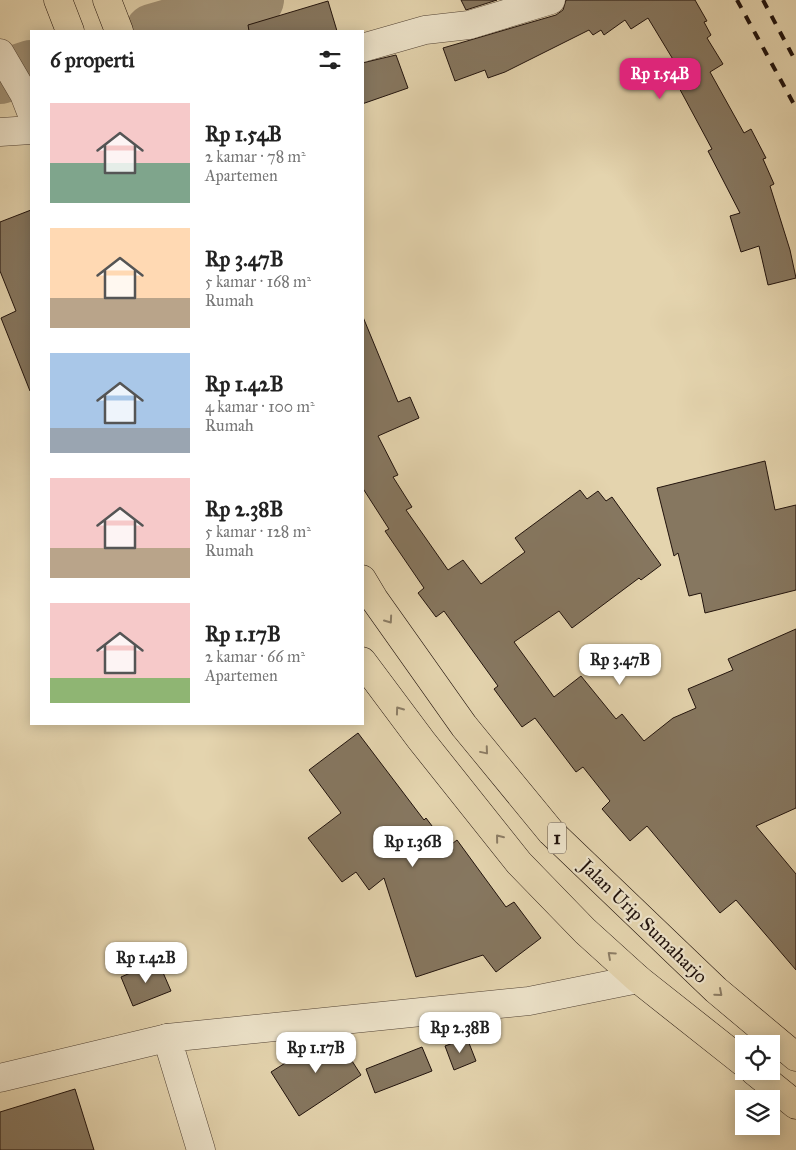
<!DOCTYPE html>
<html lang="id">
<meta charset="utf-8">
<style>
body{margin:0;font-family:"IM FELL Great Primer",serif;background:#f2f2f2;color:#222;height:100vh;display:flex;flex-direction:column;font-size:19px;white-space:nowrap}
*{box-sizing:border-box;margin:0}
p{font-size:16px;color:#767676}
.icon{flex:none;width:28px;height:28px;fill:none;stroke:currentColor;stroke-width:2;stroke-linecap:round;stroke-linejoin:round}
.map{position:relative;flex:1;overflow:hidden}
.panel{position:absolute;left:30px;top:30px;width:334px;height:695px;display:flex;flex-direction:column;background:#fff;border-radius:0px;box-shadow:0 2px 12px #0003}
.panel>*{flex:none}
.fabs{position:absolute;left:735px;top:1035px;display:grid;gap:10px}
.fabs a{display:grid;place-items:center;width:45px;height:45px;border-radius:0px;background:#fff;box-shadow:0 2px 12px #0003;font-size:25px}
.price{position:absolute;translate:-50% -42px;padding:0 11px;border-radius:10px;background:#fff;color:#222;font-size:16px;line-height:32px;filter:drop-shadow(0 1px 2px #0008)}
.price::after{content:'';position:absolute;left:50%;top:30px;width:15px;height:11px;margin-left:-8px;background:inherit;clip-path:polygon(0 0,100% 0,50% 100%)}
.price.on{background:#db2777;color:#fff}
ul{padding:0;list-style:none}
li{display:flex;align-items:center;gap:15px;height:125px;padding:0 20px}
li span{display:grid;place-items:center;flex:none;width:140px;height:100px;border-radius:0px;color:#555}
li>.icon{margin-inline-start:auto}
span .icon{width:60px;height:60px;fill:#fffc;stroke-width:1}
li b{font-size:21px}
h2{display:flex;justify-content:space-between;align-items:center;height:60px;padding:0 20px;font-size:21px}
.map>svg:first-child{display:block}
</style>
<div class="map">
<svg width="796" height="1150" viewBox="0 0 796 1150">
<rect width="100%" height="100%" fill="#e4d4ae"/>
<filter id="stains"><feTurbulence type="fractalNoise" baseFrequency=".004" numOctaves="4"/><feColorMatrix values="0 0 0 0 .2 0 0 0 0 .09 0 0 0 0 .02 0 0 0 .5 -.17"/></filter>
<radialGradient id="worn" r=".72"><stop offset=".6" stop-color="#630" stop-opacity="0"/><stop offset="1" stop-color="#630" stop-opacity=".3"/></radialGradient>
<g fill="none" stroke-linecap="round" stroke-linejoin="round">
<!-- river -->
<g stroke="#a19277" stroke-width="54">
<path d="M152,31L257,0"/>
<path d="M0,77L31,67"/>
</g>
</g>
<!-- building -->
<g fill="#867760" stroke="#20120c">
<path d="M461,0H497L466,10Z"/>
<path d="M566,0H695L707,21L704,22L711,35L707,38L723,64L710,72L744,133L751,129L766,158L763,159L774,184L770,186L790,250L796,278L768,285L759,246L741,252L730,216L740,213L708,151L712,149L670,71L677,66L648,18L631,29L625,20L604,35L601,30L593,35L589,30L505,72L488,78L485,70L455,81L443,48L556,15L563,10Z"/>
<path d="M328,1L337,31H249L248,25Z"/>
<path d="M396,55L408,88L362,104V63Z"/>
<path d="M31,210V391H30L1,318L16,311L0,271V222Z"/>
<path d="M363,317L398,402L410,397L419,418L378,436L398,475L393,477L412,507L406,510L448,570L463,560L481,584L525,552L515,538L580,490L587,499L598,491L606,501L612,497L661,565L641,580L639,578L572,628L559,611L514,642L554,697L581,676L616,719L622,714L644,741L673,718L696,708L688,689L733,670L728,659L796,629V808L756,826L796,874V970L736,900L720,913L647,826L630,841L602,809L610,801L583,767L576,772L535,718L522,727L494,689L498,686L444,611L436,617L418,593L424,588L385,531L389,529L362,487Z"/>
<path d="M765,461L775,510L796,505V590L705,613L701,593L689,596L678,553L674,556L657,488Z"/>
<path d="M358,733L424,820L426,818L448,847L457,840L506,907L514,902L541,938L496,972L483,955L416,977L384,878L369,890L356,872L342,882L308,838L341,813L309,770Z"/>
<path d="M158,961L171,991L133,1006L121,977Z"/>
<path d="M336,1036L361,1075L299,1116L271,1072L325,1038Z"/>
<path d="M467,1038L476,1061L454,1070L445,1046Z"/>
<path d="M422,1047L432,1071L375,1093L366,1069Z"/>
<path d="M75,1089L94,1150H0V1112Z"/>
</g>
<g fill="none" stroke-linecap="round" stroke-linejoin="round">
<defs>
<g id="minor">
<path d="M362,48L425,30L469,25L551,0"/>
<path d="M0,53L24,94L31,112"/>
<path d="M0,132L31,130"/>
<path d="M0,1078L167,1038"/>
<path d="M201,1150L167,1038L529,1001L638,979"/>
</g>
<g id="highway">
<path d="M58,0L70,31"/>
<path d="M107,0L119,31"/>
<path d="M362,579L374,599L464,726L551,832L716,990L796,1057"/>
<path d="M362,661L421,740L519,863L585,931L638,979L744,1063"/>
<path d="M754,1071L796,1105"/>
</g>
</defs>
<!-- minor casing -->
<use href="#minor" stroke="#514234" stroke-width="29"/>
<!-- highway casing -->
<use href="#highway" stroke="#20120c" stroke-width="29"/>
<!-- minor -->
<use href="#minor" stroke="#ede3ca" stroke-width="28"/>
<!-- highway -->
<use href="#highway" stroke="#e4d4ae" stroke-width="28"/>
<!-- rail -->
<g stroke="#20120c" stroke-width="4" stroke-dasharray="9 9" stroke-linecap="butt">
<path d="M737,0L796,108"/>
<path d="M763,0L796,62"/>
</g>
</g>
<!-- one-way arrows -->
<defs><path id="oneway-chevron" d="M-2-3.5L2.5 0L-2 3.5" fill="none" stroke-width="1.6" stroke-linecap="round" stroke-linejoin="round" transform="scale(1.25)"/></defs>
<g stroke="#8c7d65">
<use href="#oneway-chevron" transform="translate(389 620) rotate(55)"/>
<use href="#oneway-chevron" transform="translate(399 710) rotate(-126)"/>
<use href="#oneway-chevron" transform="translate(485 751) rotate(50)"/>
<use href="#oneway-chevron" transform="translate(499 838) rotate(-129)"/>
<use href="#oneway-chevron" transform="translate(611 955) rotate(-138)"/>
<use href="#oneway-chevron" transform="translate(719 993) rotate(41)"/>
</g>
<g text-anchor="middle" dominant-baseline="central" stroke-width="4.5" stroke-linejoin="round" paint-order="stroke">
<!-- shield labels -->
<rect fill="#ede3ca" stroke="#5e5145" stroke-width="1" x="548" y="822.5" width="18" height="31" rx="4"/>
<g font-size="18" font-weight="bold" fill="#20120c">
<text x="557" y="838">1</text>
</g>
<!-- street labels -->
<g font-size="19" fill="#20120c" stroke="#ede3ca">
<text transform="translate(644 921) rotate(44)">Jalan Urip Sumaharjo</text>
</g>
</g>
<rect width="100%" height="100%" filter="url(#stains)"/>
<rect width="100%" height="100%" fill="url(#worn)"/>
</svg>
<div class="fabs">
<a><svg class="icon" aria-label="locate" viewBox="0 0 24 24"><circle cx="12" cy="12" r="6"/><path d="M12 2v4M12 18v4M2 12h4M18 12h4"/></svg></a>
<a><svg class="icon" aria-label="layers" viewBox="0 0 24 24"><path d="M12 4l9 5-9 5-9-5zM3 14l9 5 9-5"/></svg></a>
</div>
<b class="price on" style="left:660px;top:100px">Rp 1.54B</b>
<b class="price" style="left:620px;top:686px">Rp 3.47B</b>
<b class="price" style="left:413px;top:868px">Rp 1.36B</b>
<b class="price" style="left:146px;top:984px">Rp 1.42B</b>
<b class="price" style="left:460px;top:1054px">Rp 2.38B</b>
<b class="price" style="left:316px;top:1074px">Rp 1.17B</b>
<section class="panel">
<h2>6 properti<svg class="icon" aria-label="filters" viewBox="0 0 24 24"><path d="M4 7h16M4 17h16"/><circle cx="9" cy="7" r="2"/><circle cx="15" cy="17" r="2"/></svg></h2>
<ul>
<li><span style="background:linear-gradient(#f6c9c9 60%,#7fa58c 0)"><svg class="icon" aria-label="home" viewBox="0 0 24 24"><path d="M3 11l9-7 9 7M6 9v11h12V9"/></svg></span><div><b>Rp 1.54B</b><p>2 kamar · 78 m²</p><p>Apartemen</p></div></li>
<li><span style="background:linear-gradient(#ffd9b3 70%,#b9a48a 0)"><svg class="icon" aria-label="home" viewBox="0 0 24 24"><path d="M3 11l9-7 9 7M6 9v11h12V9"/></svg></span><div><b>Rp 3.47B</b><p>5 kamar · 168 m²</p><p>Rumah</p></div></li>
<li><span style="background:linear-gradient(#a9c7e8 75%,#9aa5b1 0)"><svg class="icon" aria-label="home" viewBox="0 0 24 24"><path d="M3 11l9-7 9 7M6 9v11h12V9"/></svg></span><div><b>Rp 1.42B</b><p>4 kamar · 100 m²</p><p>Rumah</p></div></li>
<li><span style="background:linear-gradient(#f6c9c9 70%,#b9a48a 0)"><svg class="icon" aria-label="home" viewBox="0 0 24 24"><path d="M3 11l9-7 9 7M6 9v11h12V9"/></svg></span><div><b>Rp 2.38B</b><p>5 kamar · 128 m²</p><p>Rumah</p></div></li>
<li><span style="background:linear-gradient(#f6c9c9 75%,#8fb573 0)"><svg class="icon" aria-label="home" viewBox="0 0 24 24"><path d="M3 11l9-7 9 7M6 9v11h12V9"/></svg></span><div><b>Rp 1.17B</b><p>2 kamar · 66 m²</p><p>Apartemen</p></div></li>
</ul>
</section>
</div>
